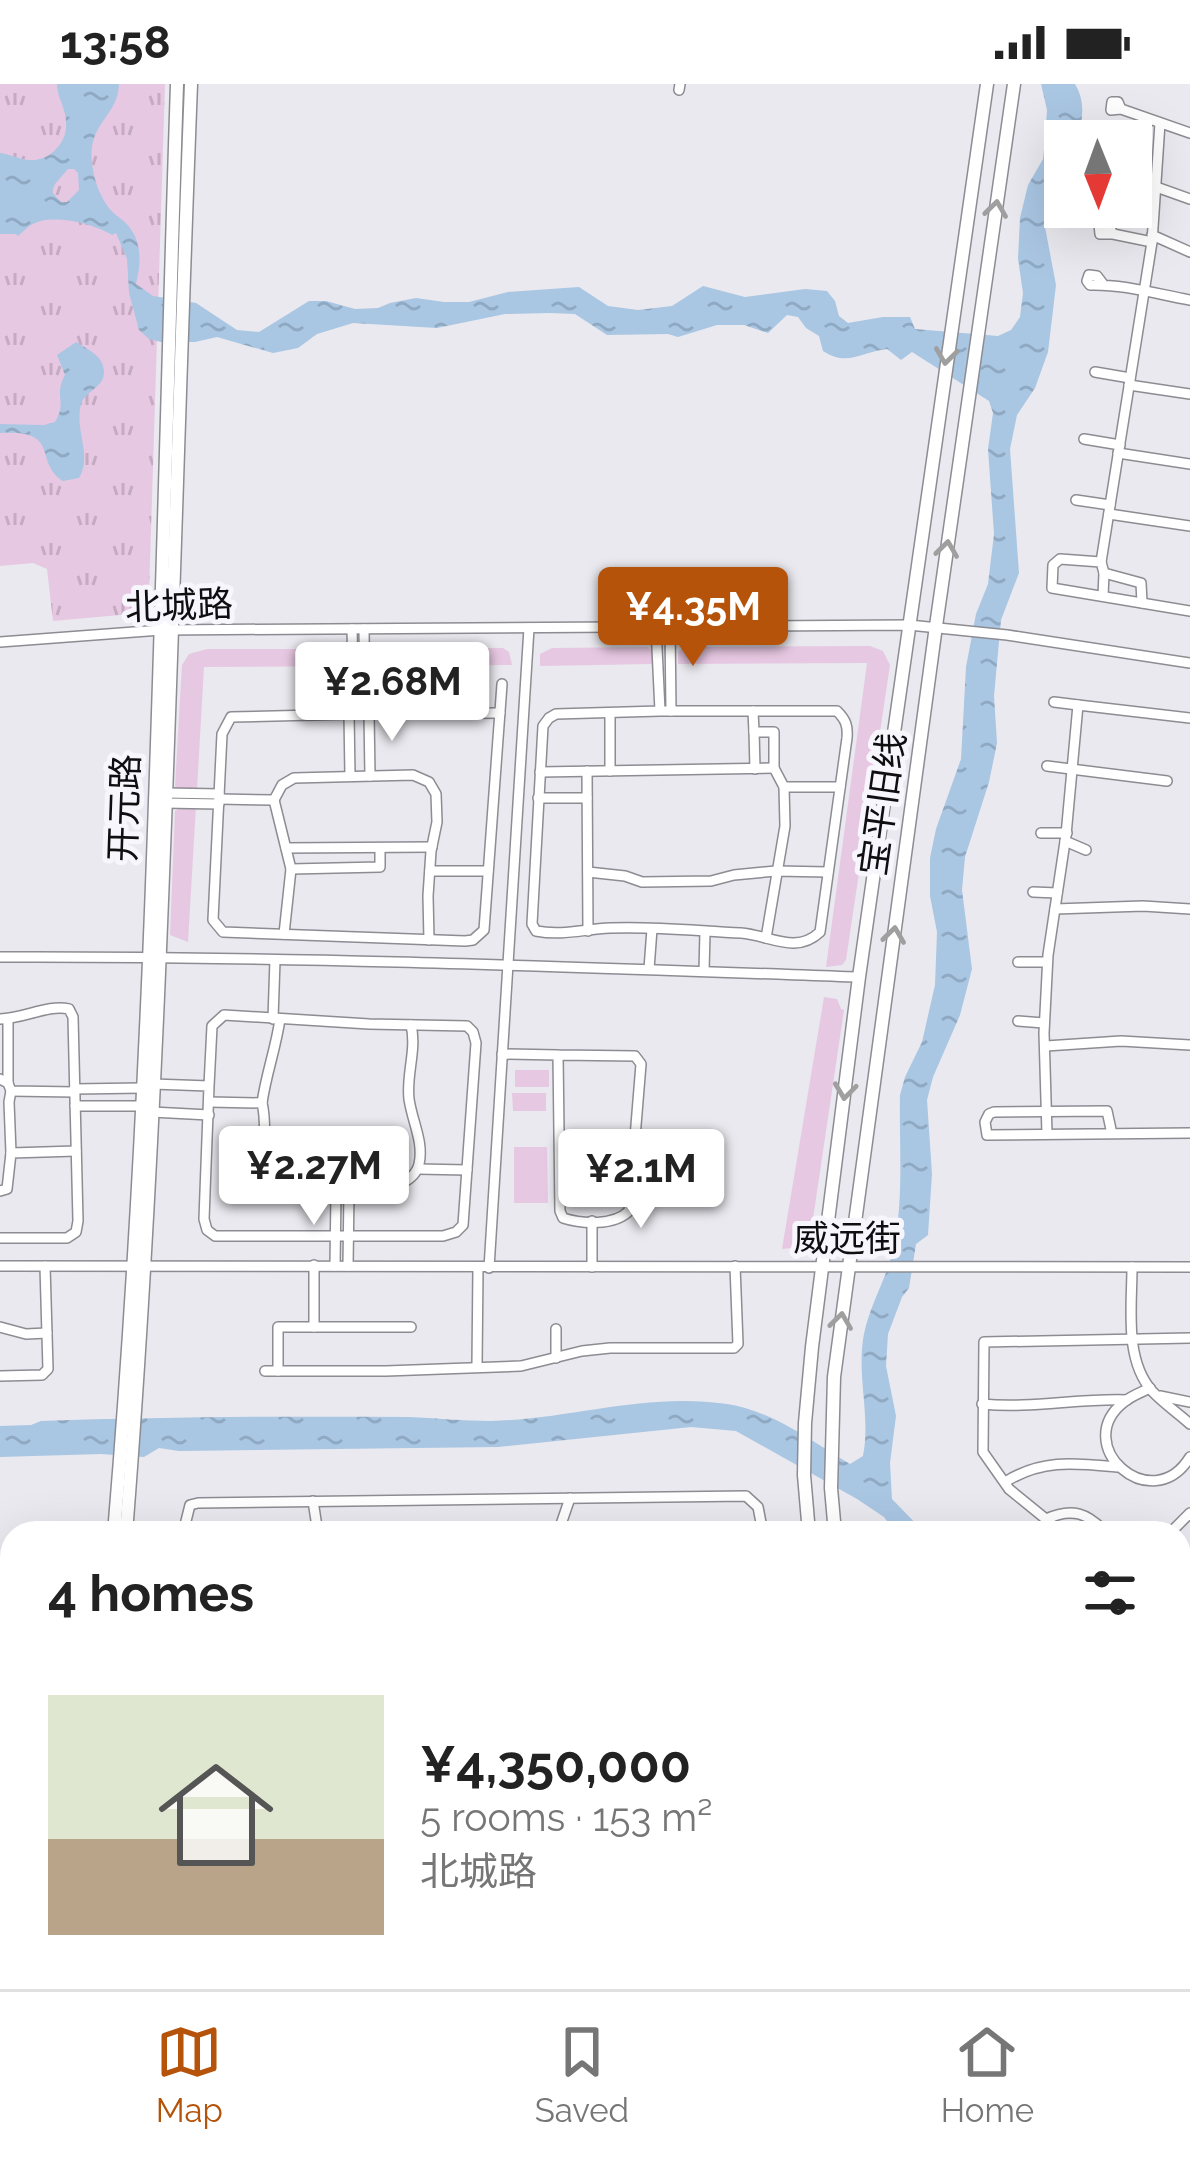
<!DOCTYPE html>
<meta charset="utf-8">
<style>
body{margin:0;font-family:Raleway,"Noto Sans SC",sans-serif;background:#f6f6f6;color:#222;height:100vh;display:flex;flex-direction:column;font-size:45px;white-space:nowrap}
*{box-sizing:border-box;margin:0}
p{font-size:39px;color:#767676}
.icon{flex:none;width:66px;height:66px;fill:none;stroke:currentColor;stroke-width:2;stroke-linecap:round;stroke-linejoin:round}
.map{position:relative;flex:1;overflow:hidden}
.panel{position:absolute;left:0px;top:1437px;width:1191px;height:468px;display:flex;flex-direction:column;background:#fff;border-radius:36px 36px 0 0;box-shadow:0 12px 48px #0002}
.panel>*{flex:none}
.needle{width:78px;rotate:179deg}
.controls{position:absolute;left:1044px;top:36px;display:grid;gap:24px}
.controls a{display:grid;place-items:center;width:108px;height:108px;border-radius:0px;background:#fff;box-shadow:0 12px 48px #0002;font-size:60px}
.price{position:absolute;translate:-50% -102px;padding:0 27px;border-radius:12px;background:#fff;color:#222;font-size:39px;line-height:78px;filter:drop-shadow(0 3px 6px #0008)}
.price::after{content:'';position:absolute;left:50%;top:72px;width:36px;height:27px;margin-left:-18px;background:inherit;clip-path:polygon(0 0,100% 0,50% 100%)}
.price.current{background:#b45309;color:#fff}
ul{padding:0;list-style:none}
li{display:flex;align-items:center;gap:36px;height:300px;padding:0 48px}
li span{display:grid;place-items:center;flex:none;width:336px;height:240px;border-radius:0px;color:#555}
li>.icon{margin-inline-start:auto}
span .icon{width:144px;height:144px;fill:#fffc;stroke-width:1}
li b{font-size:51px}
h2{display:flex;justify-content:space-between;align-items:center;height:144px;padding:0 48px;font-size:51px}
.status{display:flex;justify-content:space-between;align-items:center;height:84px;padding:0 60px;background:#fff;direction:ltr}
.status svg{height:33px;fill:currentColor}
.dock{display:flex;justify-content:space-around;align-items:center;height:168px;border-top:3px solid #e0e0e0;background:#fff;font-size:33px;color:#767676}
.dock a{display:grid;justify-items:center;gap:6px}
.dock .current{color:#b45309}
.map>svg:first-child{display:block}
</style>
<div class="status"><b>13:58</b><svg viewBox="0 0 49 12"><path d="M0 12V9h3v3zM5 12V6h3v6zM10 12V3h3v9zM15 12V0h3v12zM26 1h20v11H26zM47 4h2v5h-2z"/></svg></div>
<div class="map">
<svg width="1190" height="1905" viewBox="0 0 1190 1905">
<defs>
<pattern id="grass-tufts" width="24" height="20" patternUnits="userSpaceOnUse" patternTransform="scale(3)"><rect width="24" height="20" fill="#e7c8e2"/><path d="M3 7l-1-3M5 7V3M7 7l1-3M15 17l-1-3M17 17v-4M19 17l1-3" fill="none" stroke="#c5abc1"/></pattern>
<pattern id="water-ripples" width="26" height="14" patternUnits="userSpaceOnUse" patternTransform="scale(3)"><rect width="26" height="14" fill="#a9c6e3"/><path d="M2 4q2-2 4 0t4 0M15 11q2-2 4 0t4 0" fill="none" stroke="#90a9c2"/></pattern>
</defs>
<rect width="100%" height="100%" fill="#e9e9ef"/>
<!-- grass -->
<path fill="url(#grass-tufts)" d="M0,0H165L149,510C146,522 143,526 131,530L53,537L47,485L33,479L0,482Z"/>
<!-- garden -->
<g fill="#e7c8e2">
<path d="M870,562L883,567L890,581L846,876L842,881L826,883L867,579L678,580V568L684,563Z"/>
<path d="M648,563L652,567L653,580L540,582V570L552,564Z"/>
<path d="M503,564L509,568L512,581L368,582L371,565Z"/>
<path d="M207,565H348V582L204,583L197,705H178L175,702L182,581L189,570Z"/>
<path d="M196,722L188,858L170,851L175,727L182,723Z"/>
<path d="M824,913L837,915L841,925L844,926L810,1155L802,1163L782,1165Z"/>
<rect x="515" y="986" width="34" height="17"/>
<path d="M512,1009H546V1027H513Z"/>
<path d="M514,1063H547L548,1119H514Z"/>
</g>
<!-- water -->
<g fill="url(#water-ripples)" fill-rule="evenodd">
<path d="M57,0H119C118,33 87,39 92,79C93,93 100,113 109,124C115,132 125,136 130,144C142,160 141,181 136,200L153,212L196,219L237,246L259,248L309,217H326L355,225L378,224L390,219L416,214L444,218H469L508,208L579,203L608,222L638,226L672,222L703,202L745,213L805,205L827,207L835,217L839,232L848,239L883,233H910L915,245L998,252L1011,246L1020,233L1023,209L1018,175L1020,134L1028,101L1043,75L1045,55L1047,26L1041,0H1075C1086,18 1083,38 1076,57H1065V84L1051,115L1045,143L1056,201L1048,268L1035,304L1017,331L1010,365L1019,489L1001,536L994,612L997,659L989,698L965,773L962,806L972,885L960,931L933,993L927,1016L932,1090L928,1151L916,1160L909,1204L902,1213L888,1250L886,1282L896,1332L890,1379L892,1415L925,1449H896L884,1433L857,1415L736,1347L691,1343L498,1363L179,1367L159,1364L144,1373L101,1370L0,1373V1342L31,1341L41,1337C163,1333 286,1332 408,1333C436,1334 463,1337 491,1337C572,1335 645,1308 727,1320C773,1327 811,1357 850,1380L863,1372C871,1332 856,1290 864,1250C870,1220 888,1192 894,1162C904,1114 899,1060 900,1011L905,993L922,958L935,901L937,848L930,812V774L936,745L961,675L966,583L976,530L988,500L994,450L988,365L993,329L989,317L912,268L901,276L887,265C861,268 848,283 823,267L819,252L806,244L798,233L787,231L768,249L744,241H717L678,253L668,250L607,251L575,230L550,229L505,230L437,244L353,239L317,250L298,264L273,269L217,253L195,258H161L149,255L139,246L129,209L127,175L116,149L112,151C95,140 52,129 33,140C27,143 23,148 18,152L16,150H0V69C10,70 18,75 29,76C49,78 68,59 66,38C66,24 57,14 57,0ZM68,85H74L78,89L79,106L67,118H61L52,108L55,100Z"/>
<path d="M76,258C84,263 101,271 103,282C109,303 86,305 81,320C74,347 93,371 79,394L63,397C33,378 62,345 0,349V340L44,341L55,338C68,318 53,312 65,291L57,271Z"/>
</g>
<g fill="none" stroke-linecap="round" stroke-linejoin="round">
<defs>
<g id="minor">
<path d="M679,6L680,0"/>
<path d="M1121,25L1111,26L1112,18H1118L1121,25L1190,49"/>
<path d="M1131,94L1190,115"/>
<path d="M1113,150L1108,141H1099L1100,150H1113L1152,158"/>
<path d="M1152,151L1190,168"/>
<path d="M1103,200L1097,192L1089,191L1087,197L1090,201C1123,200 1157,210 1190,216"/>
<path d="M1095,288L1130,294"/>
<path d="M1129,301L1190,310"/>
<path d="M1084,355L1120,361"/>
<path d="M1118,369L1190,380"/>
<path d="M1076,416L1110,421"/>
<path d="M1109,430L1190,442"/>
<path d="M1101,478L1152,158L1160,39"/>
<path d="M1104,489L1141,499L1142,519"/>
<path d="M1103,512L1104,489L1101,478L1060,475L1053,481L1052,504L1190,527"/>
<path d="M656,543L660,627L556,630L549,634L543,642L532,840L536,847C563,852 584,845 610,844C653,842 698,847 741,849C769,851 796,871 820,848L847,654C848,642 846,636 837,627H660"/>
<path d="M670,543L671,627"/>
<path d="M352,545L354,630L231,633L222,650L213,836L223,848L465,857L473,856L484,846L502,600"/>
<path d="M364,545L365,629"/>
<path d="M0,558L161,546L909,541L1007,551L1190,579"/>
<path d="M435,592V629"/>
<path d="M1054,618L1078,621"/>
<path d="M753,627L754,648H774V684L784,703L785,742L766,854"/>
<path d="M369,629L370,692"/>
<path d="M610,629V687"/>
<path d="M349,630L350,692"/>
<path d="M354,630L500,629"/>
<path d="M754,646L755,685"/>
<path d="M1047,682L1167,697"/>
<path d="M587,687L588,847"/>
<path d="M540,688L774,684"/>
<path d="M784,703H840"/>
<path d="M166,709L219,710"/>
<path d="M538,714H587"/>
<path d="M219,715L274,716L282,701L294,694L413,691L429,698L436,710L437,738L431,767L428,812L429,856"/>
<path d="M274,716L291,785L284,850"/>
<path d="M165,719L219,720"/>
<path d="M1041,749H1067"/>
<path d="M1065,757L1086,766"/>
<path d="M286,764L432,763"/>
<path d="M291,785L380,783V764"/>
<path d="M430,787H488"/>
<path d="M588,788L625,792L642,798L711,797L734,791L776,787L828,788"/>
<path d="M1033,808L1057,809"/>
<path d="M1055,825L1143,822L1190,825"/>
<path d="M0,873C287,872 573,883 859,893"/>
<path d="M1018,878H1047"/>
<path d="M649,885L652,845"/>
<path d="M704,887L705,848"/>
<path d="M0,935C23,935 48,920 69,925L73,933L78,1137L76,1148L67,1154H0"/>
<path d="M8,935V999"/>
<path d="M273,935L275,876"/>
<path d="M1018,937L1044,939"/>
<path d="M1046,962L1121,957L1190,961"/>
<path d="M502,970L558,971L560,1127L563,1134C582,1140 614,1142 629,1127L641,980L635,972L558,971"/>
<path d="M0,995L8,999L11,1007L75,1008"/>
<path d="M153,1000L209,1002L212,942L224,931L369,940L467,942L473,948L476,959L463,1141L456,1148L443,1152H215L207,1146L204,1135L209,1002"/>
<path d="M74,1005L142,1004"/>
<path d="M209,1018L262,1019C269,1047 258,1073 272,1100C303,1109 410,1120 419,1080C424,1058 412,1037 409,1015C406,990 417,966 411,941"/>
<path d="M262,1019C266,990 276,964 280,935"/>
<path d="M75,1022H141"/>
<path d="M152,1028L209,1031"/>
<path d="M1047,1050L1044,949L1048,871L1066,751L1078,621L1190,634"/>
<path d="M1112,1050L1107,1027L994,1028L989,1030L985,1038L987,1051L1190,1049"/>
<path d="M11,1069L9,1018L11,1007"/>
<path d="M418,1085L467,1086"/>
<path d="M0,1107L7,1105L11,1069L76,1067"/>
<path d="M314,1181V1243"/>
<path d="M0,1182L1190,1183"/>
<path d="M335,1182L336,1107"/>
<path d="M348,1182L349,1107"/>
<path d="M592,1183V1137"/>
<path d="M1132,1183C1132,1223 1124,1275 1152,1307C1163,1319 1178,1329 1190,1340"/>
<path d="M489,1184L529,544"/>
<path d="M0,1243L26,1250L47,1249"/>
<path d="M556,1245V1274"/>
<path d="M477,1282L478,1184"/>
<path d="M265,1287H386L521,1282L582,1267L610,1264H734L738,1260L735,1182"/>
<path d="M278,1287V1243H411"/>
<path d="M0,1292L42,1291L48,1285L45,1182"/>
<path d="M1150,1304C1142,1308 1131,1312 1124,1318C1069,1361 1152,1435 1190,1373"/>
<path d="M1160,1312L1190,1318"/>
<path d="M982,1320C1031,1325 1079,1314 1127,1316"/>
<path d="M1005,1398C1042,1375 1074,1379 1117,1383"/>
<path d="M313,1417L318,1449"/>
<path d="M1046,1435C1072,1423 1088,1429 1106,1449"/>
<path d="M183,1449L190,1421L198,1419L746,1412L758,1423L763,1449"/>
<path d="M558,1449L570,1414"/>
<path d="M1063,1449L1009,1405L983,1368L984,1258L1190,1254"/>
<path d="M1170,1449L1190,1429"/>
<path d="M1179,1496L1190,1493"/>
<path d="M1179,1523L1190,1528"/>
<path d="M1179,1858L1190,1860"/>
<path d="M262,1893V1905"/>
</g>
<g id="major">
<path d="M114,1449C155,967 161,483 177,0"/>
<path d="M126,1449C164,967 172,483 191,0"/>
<path d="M809,1449L804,1391L805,1339L812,1263L859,893L987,0"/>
<path d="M835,1449L831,1404L834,1293L936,542L1014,0"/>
<path d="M0,1706L12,1707"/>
<path d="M0,1716L12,1717"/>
<path d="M1179,1784H1190"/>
<path d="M105,1893L106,1905"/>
<path d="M895,1893L898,1905"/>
<path d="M922,1893L924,1905"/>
</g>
</defs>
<!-- minor casing -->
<use href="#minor" stroke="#8c8c92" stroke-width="12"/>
<!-- major casing -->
<use href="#major" stroke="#8c8c92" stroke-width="15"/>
<!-- minor -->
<use href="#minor" stroke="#fff" stroke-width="9"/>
<!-- major -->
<use href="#major" stroke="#fff" stroke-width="12"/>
</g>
<!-- one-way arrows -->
<defs><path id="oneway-chevron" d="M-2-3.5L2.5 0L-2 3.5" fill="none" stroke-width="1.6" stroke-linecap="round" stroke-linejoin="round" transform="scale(3)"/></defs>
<g stroke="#9f9fa0">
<use href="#oneway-chevron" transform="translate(996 125) rotate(-82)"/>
<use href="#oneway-chevron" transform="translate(946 272) rotate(98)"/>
<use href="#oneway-chevron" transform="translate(947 465) rotate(-82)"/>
<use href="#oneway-chevron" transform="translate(894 851) rotate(-82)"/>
<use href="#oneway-chevron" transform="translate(845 1007) rotate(97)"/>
<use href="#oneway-chevron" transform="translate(841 1237) rotate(-82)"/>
</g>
<g text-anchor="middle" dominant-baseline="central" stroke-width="10" stroke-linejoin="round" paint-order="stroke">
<!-- street labels -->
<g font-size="36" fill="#0f0f11" stroke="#f7f6fd">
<text transform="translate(179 521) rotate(-2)">北城路</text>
<text transform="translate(882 720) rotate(-82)">宝平旧线</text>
<text transform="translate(124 724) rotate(-88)">开元路</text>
<text x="847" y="1154">威远街</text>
</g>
</g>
</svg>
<div class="controls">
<a><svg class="needle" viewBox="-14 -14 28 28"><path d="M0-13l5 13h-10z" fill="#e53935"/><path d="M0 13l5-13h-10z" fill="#767676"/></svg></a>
</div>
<b class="price current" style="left:693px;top:585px">¥4.35M</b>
<b class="price" style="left:392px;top:660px">¥2.68M</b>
<b class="price" style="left:314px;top:1144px">¥2.27M</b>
<b class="price" style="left:641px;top:1147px">¥2.1M</b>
<section class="panel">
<h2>4 homes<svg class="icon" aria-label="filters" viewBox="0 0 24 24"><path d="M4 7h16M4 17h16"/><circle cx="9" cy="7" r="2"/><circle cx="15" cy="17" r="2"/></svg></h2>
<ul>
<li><span style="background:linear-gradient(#dfe7d0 60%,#b9a48a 0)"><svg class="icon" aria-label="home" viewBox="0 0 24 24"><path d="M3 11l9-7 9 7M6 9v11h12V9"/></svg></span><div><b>¥4,350,000</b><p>5 rooms · 153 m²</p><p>北城路</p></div></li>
</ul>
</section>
</div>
<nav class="dock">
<a class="current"><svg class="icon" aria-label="map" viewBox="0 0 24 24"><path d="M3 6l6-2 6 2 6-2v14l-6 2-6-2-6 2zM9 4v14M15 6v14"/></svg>Map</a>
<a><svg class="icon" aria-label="saved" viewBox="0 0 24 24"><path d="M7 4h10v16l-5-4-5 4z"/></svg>Saved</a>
<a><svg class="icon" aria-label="home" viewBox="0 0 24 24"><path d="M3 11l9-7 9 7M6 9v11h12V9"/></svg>Home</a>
</nav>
